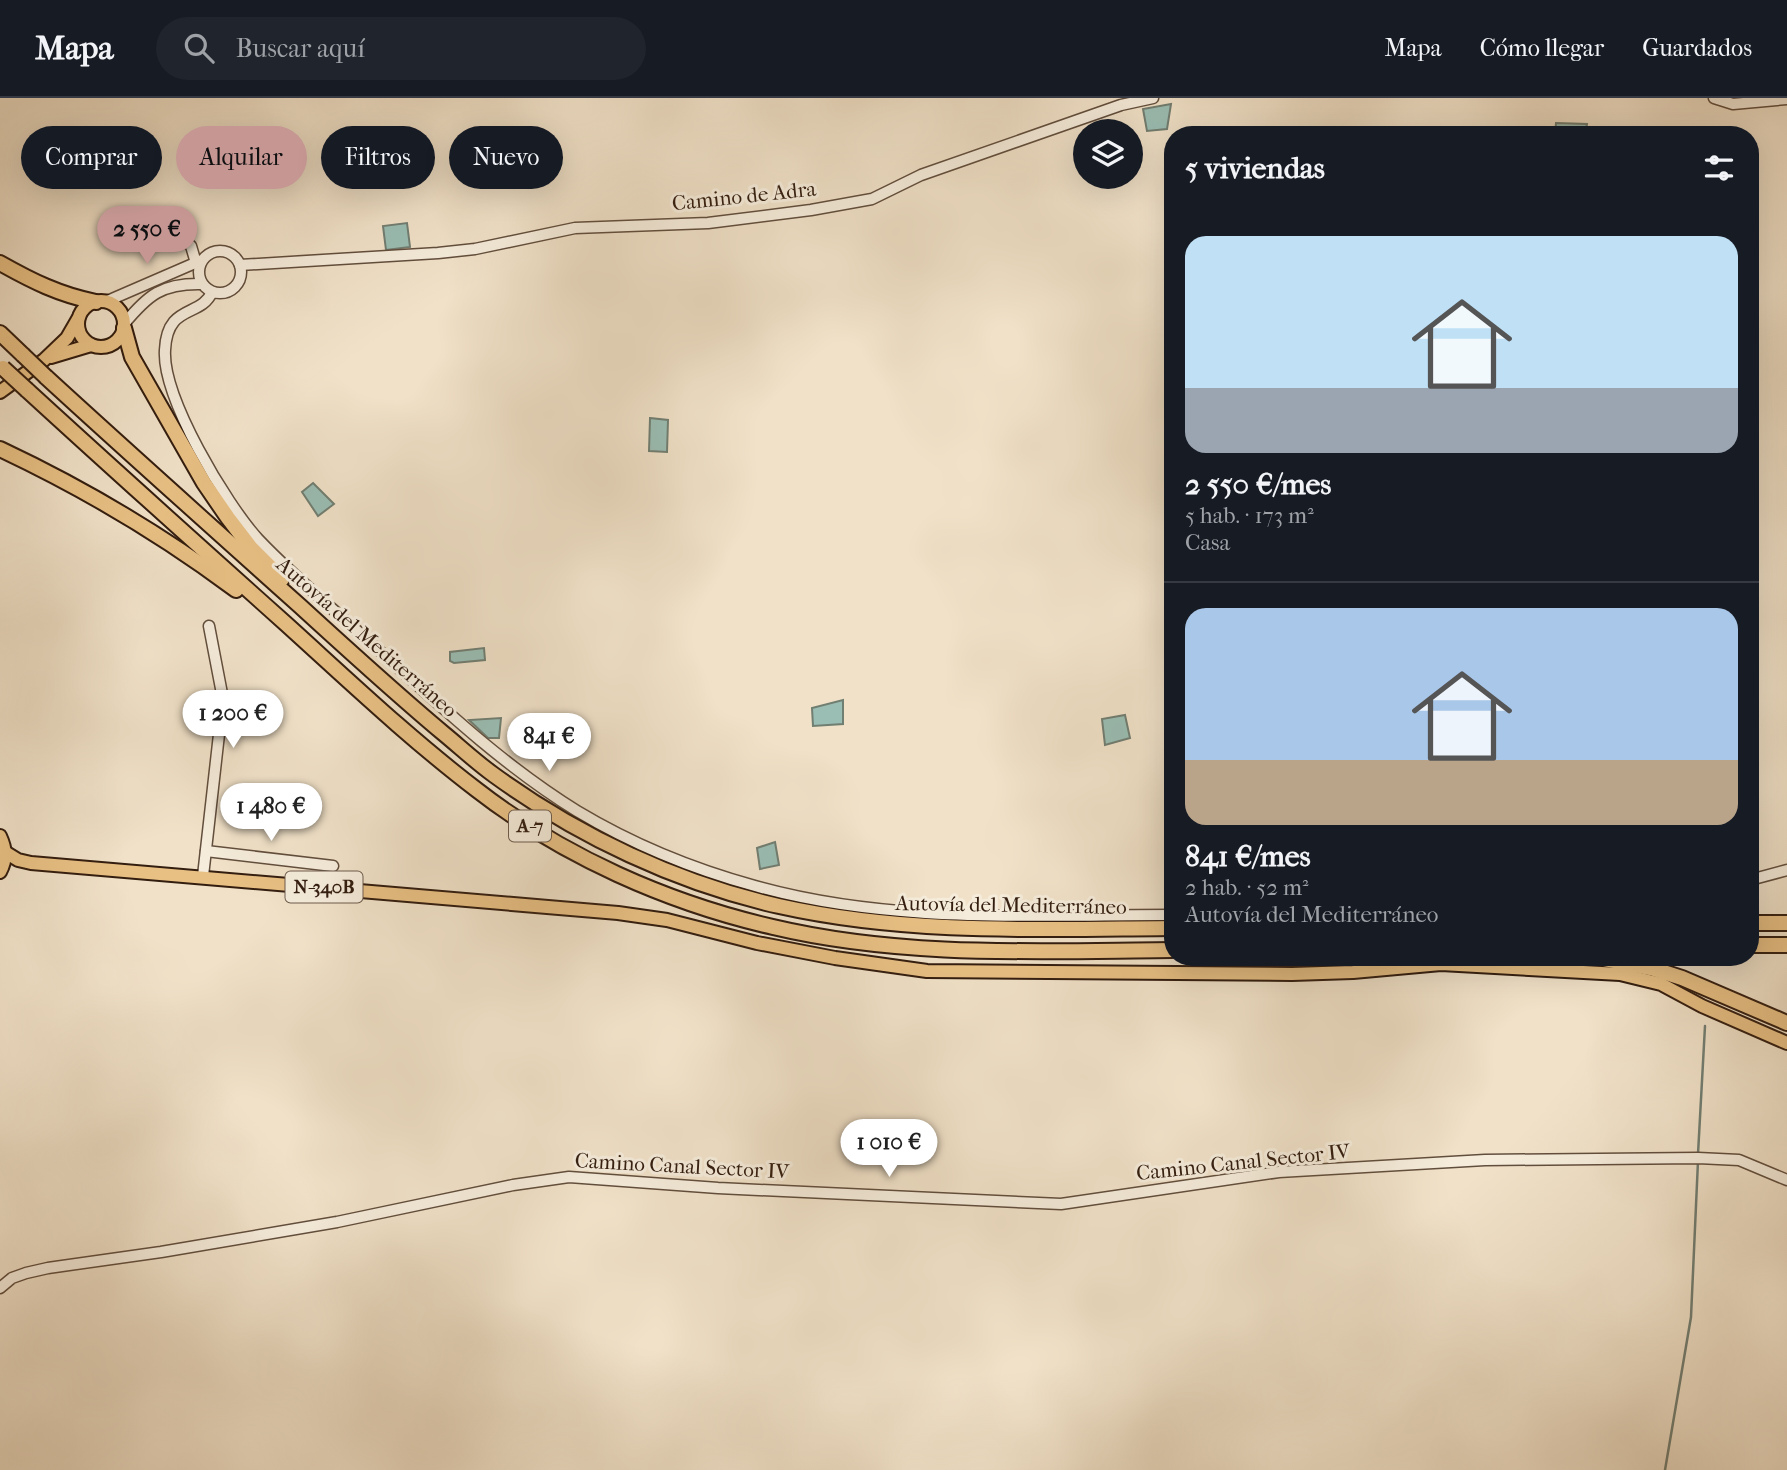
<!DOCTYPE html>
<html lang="es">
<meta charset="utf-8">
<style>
body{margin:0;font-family:"IM FELL French Canon",serif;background:#20242c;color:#f1f3f6;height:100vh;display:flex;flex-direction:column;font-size:26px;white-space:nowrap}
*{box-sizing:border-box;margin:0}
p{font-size:23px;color:#9ea1a6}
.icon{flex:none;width:38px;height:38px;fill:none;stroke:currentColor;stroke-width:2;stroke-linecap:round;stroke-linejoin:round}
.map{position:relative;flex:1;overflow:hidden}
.panel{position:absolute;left:1164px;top:28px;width:595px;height:840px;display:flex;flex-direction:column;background:#171b24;border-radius:28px;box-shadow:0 7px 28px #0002}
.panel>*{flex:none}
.banner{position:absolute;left:21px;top:28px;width:665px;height:63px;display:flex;gap:14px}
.controls{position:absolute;left:1073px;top:21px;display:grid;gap:14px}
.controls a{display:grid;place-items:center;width:70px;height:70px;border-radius:50%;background:#171b24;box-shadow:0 7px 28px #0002;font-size:35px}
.price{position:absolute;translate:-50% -60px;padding:0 16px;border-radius:24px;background:#fff;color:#222;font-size:23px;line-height:46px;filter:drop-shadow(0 2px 4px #0008)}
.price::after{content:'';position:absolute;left:50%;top:42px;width:21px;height:16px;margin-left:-10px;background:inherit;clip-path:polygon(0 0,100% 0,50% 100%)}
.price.active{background:#c59692;color:#111}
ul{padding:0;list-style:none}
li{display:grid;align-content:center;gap:14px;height:371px;padding:0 21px}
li+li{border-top:2px solid #363941}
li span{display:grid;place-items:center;height:217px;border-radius:21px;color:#555}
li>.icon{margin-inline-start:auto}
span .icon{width:126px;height:126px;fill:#fffc;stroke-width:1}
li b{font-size:30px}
h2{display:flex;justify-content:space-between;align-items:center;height:84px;padding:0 21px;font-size:30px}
.tag{padding:0 24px;border-radius:32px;background:#171b24;box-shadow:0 7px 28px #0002;font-size:24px;line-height:63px}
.tag.active{background:#c59692;color:#111}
header{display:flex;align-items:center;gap:42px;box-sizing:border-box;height:98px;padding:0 35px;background:#171b24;border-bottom:2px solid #363941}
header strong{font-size:33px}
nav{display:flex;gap:38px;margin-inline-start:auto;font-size:24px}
.search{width:490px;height:63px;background:#20242c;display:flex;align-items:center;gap:18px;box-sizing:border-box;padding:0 24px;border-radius:38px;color:#9ea1a6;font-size:26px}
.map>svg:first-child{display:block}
</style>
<header>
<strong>Mapa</strong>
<div class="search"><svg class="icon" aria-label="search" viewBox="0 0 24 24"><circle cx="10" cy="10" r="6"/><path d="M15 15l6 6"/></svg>Buscar aquí</div>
<nav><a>Mapa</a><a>Cómo llegar</a><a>Guardados</a></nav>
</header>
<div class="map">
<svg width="1787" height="1372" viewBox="0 0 1787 1372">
<rect width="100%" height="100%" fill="#f0e1c8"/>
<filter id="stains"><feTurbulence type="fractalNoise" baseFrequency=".00286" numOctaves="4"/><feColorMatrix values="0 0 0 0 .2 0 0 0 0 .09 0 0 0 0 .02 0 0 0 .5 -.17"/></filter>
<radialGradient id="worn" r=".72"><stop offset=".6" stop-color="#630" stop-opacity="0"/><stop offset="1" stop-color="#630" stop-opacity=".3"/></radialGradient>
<!-- water -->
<g fill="#9abeb4" stroke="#717e72" stroke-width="2">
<path d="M1171,6L1167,31L1147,33L1143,11Z"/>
<path d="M1556,25L1587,26L1585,37H1555Z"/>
<path d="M407,125L410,149L386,152L383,128Z"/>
<path d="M650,320L668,322L667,354L649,353Z"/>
<path d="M313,385L334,406L318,418L302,394Z"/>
<path d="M484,550L485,562L454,565L450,563V554Z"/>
<path d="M843,602V626L813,628L812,610Z"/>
<path d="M1125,617L1130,640L1105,647L1102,621Z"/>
<path d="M501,620L499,640H488L469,622Z"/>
<path d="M775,744L779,767L760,771L757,750Z"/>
</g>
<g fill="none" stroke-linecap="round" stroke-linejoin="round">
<!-- stream -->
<g stroke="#717e72" stroke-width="2.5">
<path d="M1698,1056L1705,928"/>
<path d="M1665,1372L1691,1219L1698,1063"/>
</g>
<defs>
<g id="minor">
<path d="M1714,0L1733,6L1787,1"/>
<path d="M184,142L191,148L196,165"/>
<circle cx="220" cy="174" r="21"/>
<path d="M240,167L438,155L475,151L575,130L708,125L811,112L872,101L921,77L1121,7L1153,0"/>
<path d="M212,194C201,220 167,205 165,252C162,299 226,406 258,441C293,478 333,511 371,545C436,604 501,666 577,713C632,746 693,771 755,788C890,826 1033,817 1172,817"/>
<path d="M105,204L202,162"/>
<path d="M124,226C148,197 162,185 202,186"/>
<path d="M206,753L333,768"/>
<path d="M203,778L223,601L209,528"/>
<path d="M1750,782L1787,772"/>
<path d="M0,1190L12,1180L26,1175L48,1170L161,1154L337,1124L513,1087L569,1079L718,1090L1061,1106L1279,1074L1485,1062L1698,1060L1739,1062L1787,1082"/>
</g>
<g id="major">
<circle cx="101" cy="226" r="23"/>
<path d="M51,259L91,247"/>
<path d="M0,294L44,262L67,240L78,221"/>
<path d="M0,738C6,751 7,761 0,774"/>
<path d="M5,754L18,762L31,765L618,815L667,822L757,845L835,860L927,873L1292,876L1353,874L1441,866L1620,876L1661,886L1702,908L1787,945"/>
</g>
<g id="highway">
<path d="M0,165C32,183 60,197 96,204"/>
<path d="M124,230L132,259L204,385L228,420L251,450L282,481"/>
<path d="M0,235L23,257"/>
<path d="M46,279C130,356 215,432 300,508C347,551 394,594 443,635C460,649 476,664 494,677C578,738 677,785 779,808C909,837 1041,831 1172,830"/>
<path d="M27,292C112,370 199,448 285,525C348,582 410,641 477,692C562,758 668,805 773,829C904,860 1039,853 1172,852"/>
<path d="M0,351C85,391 161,436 236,492"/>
<path d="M1750,825H1787"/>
<path d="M1750,847H1787"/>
<path d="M1593,859L1654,871L1682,880L1787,925"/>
</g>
</defs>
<!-- minor casing -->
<use href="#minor" stroke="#624e3d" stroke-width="13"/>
<!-- major casing -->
<use href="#major" stroke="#331d0f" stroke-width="16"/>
<!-- highway casing -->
<use href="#highway" stroke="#331d0f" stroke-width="18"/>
<!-- minor -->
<use href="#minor" stroke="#f5ecdb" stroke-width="10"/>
<!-- major -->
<use href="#major" stroke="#e8c084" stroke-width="12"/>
<!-- highway -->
<use href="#highway" stroke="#e8c084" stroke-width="14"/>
<defs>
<g id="highway-bridge">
<path d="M23,257L46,279"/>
<path d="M3,270L27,292"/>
</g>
</defs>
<!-- highway-bridge casing -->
<use href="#highway-bridge" stroke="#331d0f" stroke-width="18" stroke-linecap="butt"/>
<!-- highway-bridge -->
<use href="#highway-bridge" stroke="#e8c084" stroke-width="14"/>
</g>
<g text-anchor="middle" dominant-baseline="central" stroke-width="6" stroke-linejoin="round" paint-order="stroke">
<!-- shield labels -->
<g fill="#f5ecdb" stroke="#6d5b4c" stroke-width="2">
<rect x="509" y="712.5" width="42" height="31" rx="5"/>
<rect x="285.5" y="773.5" width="77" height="31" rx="5"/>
</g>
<g font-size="19" font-weight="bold" fill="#331d0f">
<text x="530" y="728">A-7</text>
<text x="324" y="789">N-340B</text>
</g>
<!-- street labels -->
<g font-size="21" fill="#331d0f" stroke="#f5ecdb">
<text transform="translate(744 98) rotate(-6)">Camino de Adra</text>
<text transform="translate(367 539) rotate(41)">Autovía del Mediterráneo</text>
<text transform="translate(1011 807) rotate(1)">Autovía del Mediterráneo</text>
<text transform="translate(1243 1064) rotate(-6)">Camino Canal Sector IV</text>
<text transform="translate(682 1068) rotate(3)">Camino Canal Sector IV</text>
</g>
</g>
<rect width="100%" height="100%" filter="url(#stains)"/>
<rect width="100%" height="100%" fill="url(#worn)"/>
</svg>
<div class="controls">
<a><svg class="icon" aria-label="layers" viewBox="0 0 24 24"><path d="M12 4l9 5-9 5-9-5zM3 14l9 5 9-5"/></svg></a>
</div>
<b class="price active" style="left:147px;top:168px">2 550 €</b>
<b class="price" style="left:233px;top:652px">1 200 €</b>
<b class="price" style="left:549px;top:675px">841 €</b>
<b class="price" style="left:271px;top:745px">1 480 €</b>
<b class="price" style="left:889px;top:1081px">1 010 €</b>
<div class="banner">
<a class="tag">Comprar</a>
<a class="tag active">Alquilar</a>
<a class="tag">Filtros</a>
<a class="tag">Nuevo</a>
</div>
<section class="panel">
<h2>5 viviendas<svg class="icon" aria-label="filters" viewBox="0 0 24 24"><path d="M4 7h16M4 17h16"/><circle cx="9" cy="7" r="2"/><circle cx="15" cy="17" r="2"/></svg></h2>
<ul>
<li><span style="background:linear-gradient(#bfe0f5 70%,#9aa5b1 0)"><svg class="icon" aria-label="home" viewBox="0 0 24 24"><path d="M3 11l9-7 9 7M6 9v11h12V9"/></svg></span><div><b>2 550 €/mes</b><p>5 hab. · 173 m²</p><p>Casa</p></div></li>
<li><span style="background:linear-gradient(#a9c7e8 70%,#b9a48a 0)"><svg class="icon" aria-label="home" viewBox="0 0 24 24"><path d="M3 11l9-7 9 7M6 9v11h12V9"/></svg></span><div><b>841 €/mes</b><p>2 hab. · 52 m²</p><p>Autovía del Mediterráneo</p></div></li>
</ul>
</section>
</div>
